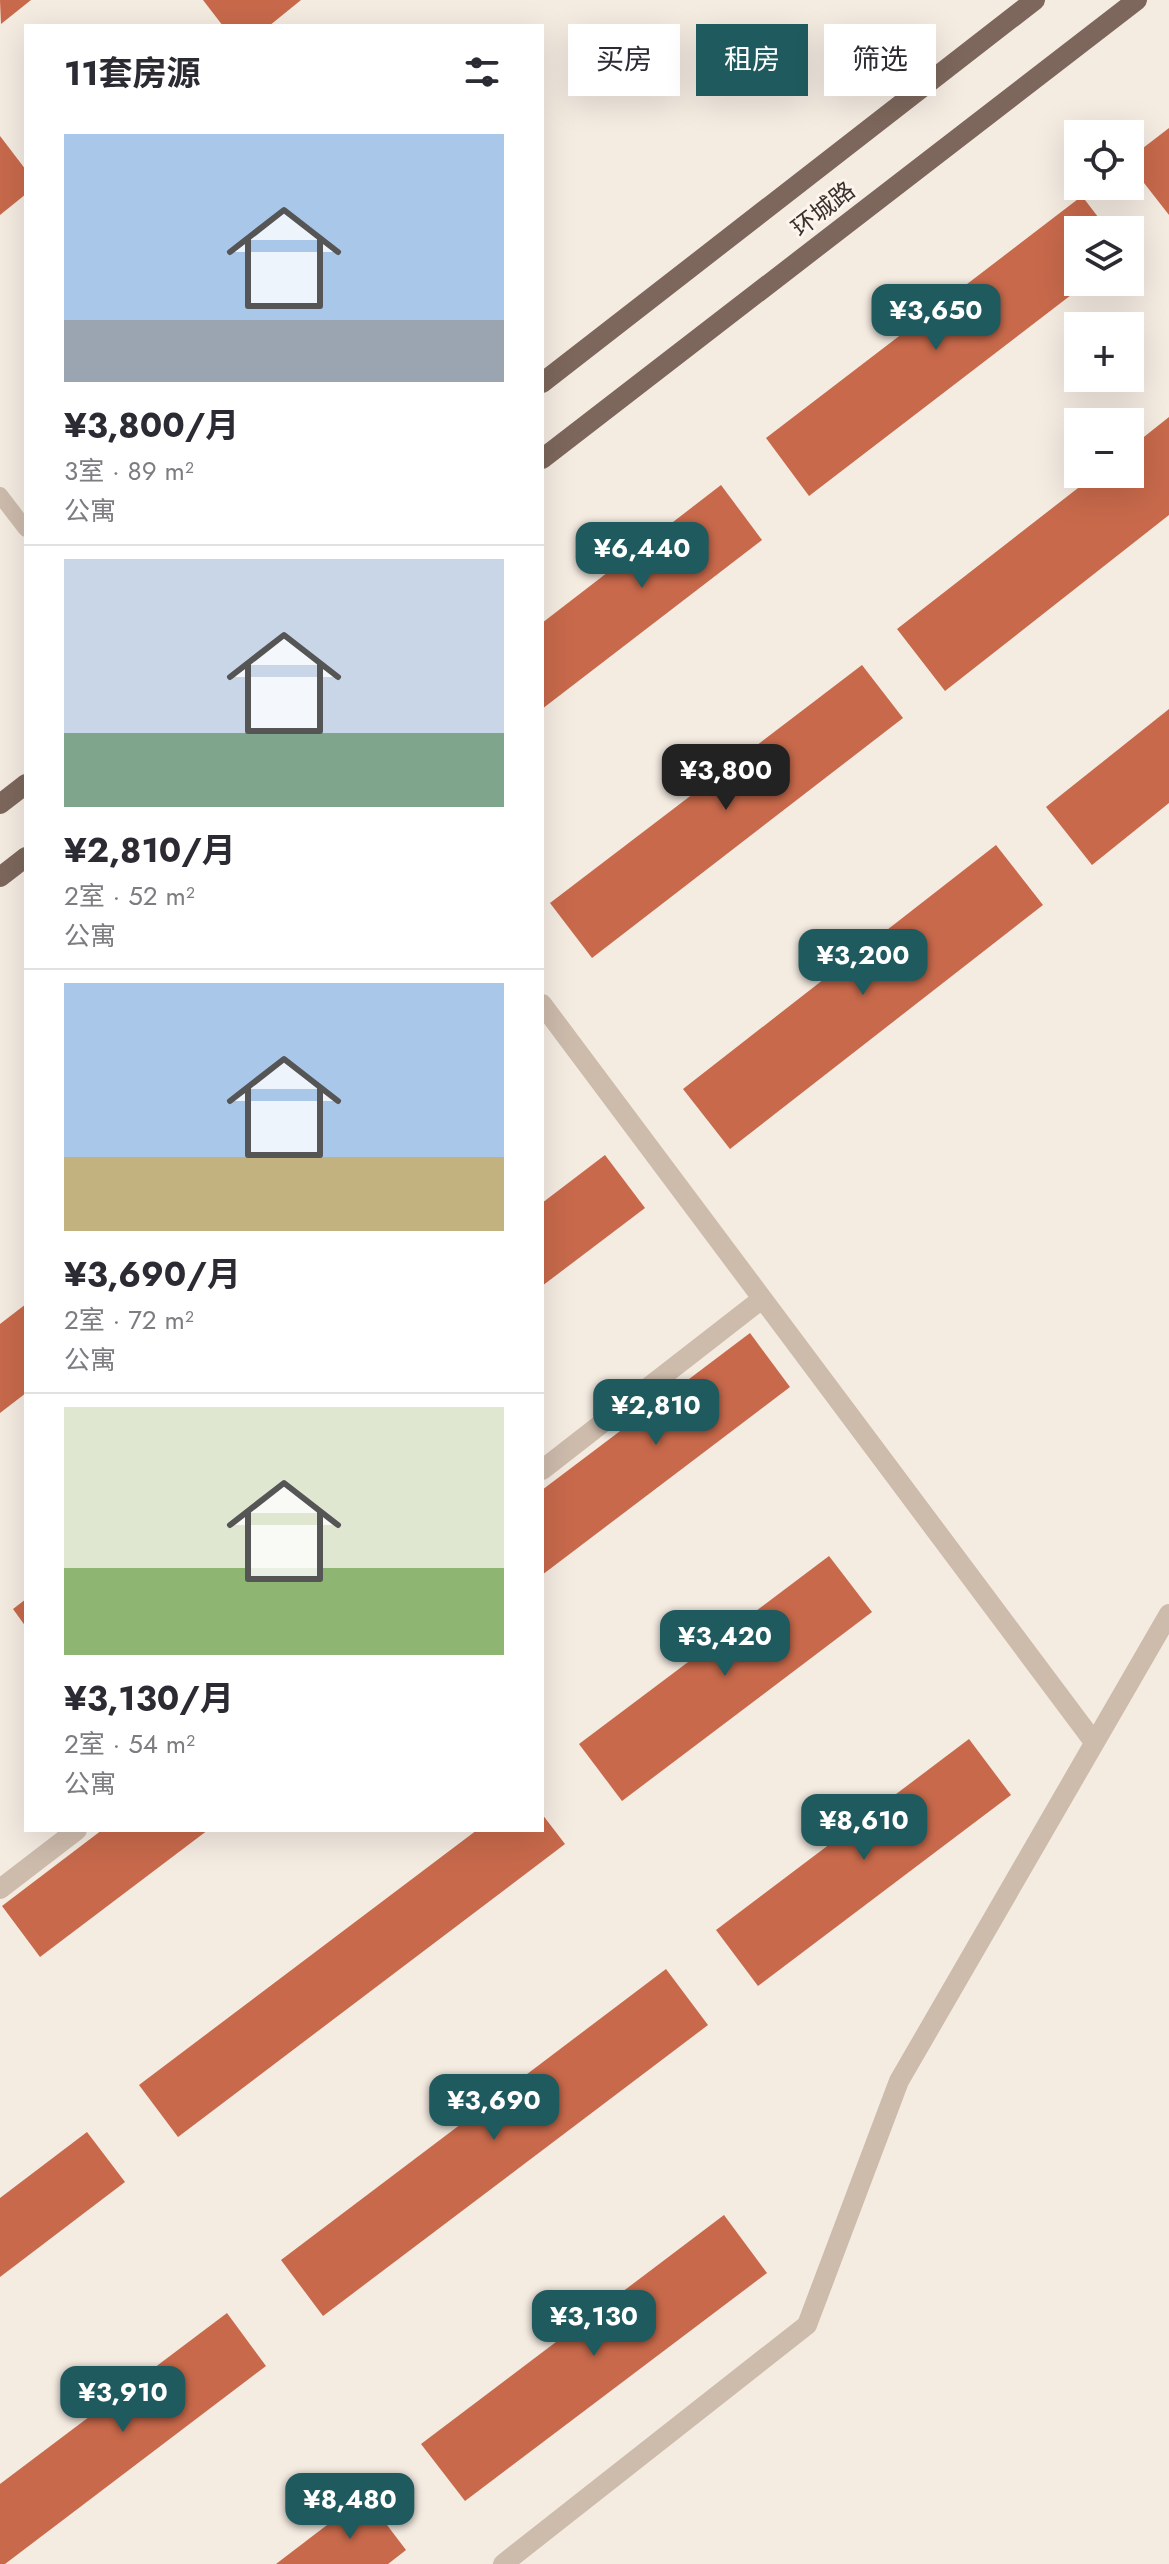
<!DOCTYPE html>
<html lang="zh">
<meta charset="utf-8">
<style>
body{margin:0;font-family:Jost,"Noto Sans SC",sans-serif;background:#f2f2f3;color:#2b2b33;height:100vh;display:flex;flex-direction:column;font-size:30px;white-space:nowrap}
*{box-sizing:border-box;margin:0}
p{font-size:26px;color:#7c7c81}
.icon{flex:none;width:44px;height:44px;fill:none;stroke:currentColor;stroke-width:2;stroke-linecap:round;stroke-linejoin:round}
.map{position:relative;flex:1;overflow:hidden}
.panel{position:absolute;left:24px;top:24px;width:520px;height:1808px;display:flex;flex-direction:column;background:#fff;border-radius:0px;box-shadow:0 8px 32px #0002}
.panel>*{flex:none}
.banner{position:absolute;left:568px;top:24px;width:480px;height:72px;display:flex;gap:16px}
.buttons{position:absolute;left:1064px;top:120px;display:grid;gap:16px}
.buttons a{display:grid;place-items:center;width:80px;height:80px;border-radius:0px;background:#fff;box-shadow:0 8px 32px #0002;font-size:40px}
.price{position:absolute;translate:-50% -68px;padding:0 18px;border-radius:16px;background:#1f5a5e;color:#fff;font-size:26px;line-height:52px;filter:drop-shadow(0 2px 4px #0008)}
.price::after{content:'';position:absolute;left:50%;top:48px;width:24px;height:18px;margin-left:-12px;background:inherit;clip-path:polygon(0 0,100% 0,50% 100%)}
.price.selected{background:#222;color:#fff}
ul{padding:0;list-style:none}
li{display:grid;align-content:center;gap:16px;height:424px;padding:0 40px}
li+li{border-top:2px solid #e1e1e2}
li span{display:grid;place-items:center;height:248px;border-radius:0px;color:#555}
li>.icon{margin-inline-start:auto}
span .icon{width:144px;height:144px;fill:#fffc;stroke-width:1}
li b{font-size:34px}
h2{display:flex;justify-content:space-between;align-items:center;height:96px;padding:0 40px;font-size:34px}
.pill{padding:0 28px;border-radius:0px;background:#fff;box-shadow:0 8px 32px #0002;font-size:28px;line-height:72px}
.pill.selected{background:#1f5a5e;color:#fff}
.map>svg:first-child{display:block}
</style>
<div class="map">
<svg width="1169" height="2564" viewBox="0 0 1169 2564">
<rect width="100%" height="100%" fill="#f4ebe1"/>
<!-- building -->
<g fill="#c8694b">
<path d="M0,0H31L1,24Z"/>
<path d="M203,0H301L269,26H223Z"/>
<path d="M1169,128V215L1130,165V158Z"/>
<path d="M0,136L26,170V194L0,215Z"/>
<path d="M1082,196L1108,230H1078V282H1088L809,496L766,438Z"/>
<path d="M1169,417V515L945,691L897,629L1096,474H1130V448Z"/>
<path d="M721,485L762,540L542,709V623Z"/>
<path d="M862,665L903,718L592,958L550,903Z"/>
<path d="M1169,709V803L1092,865L1046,807Z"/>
<path d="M996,845L1043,905L730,1149L683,1089Z"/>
<path d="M605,1155L645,1208L542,1286V1203Z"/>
<path d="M26,1304V1393L0,1413V1324Z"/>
<path d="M750,1333L790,1387L542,1575V1490Z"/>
<path d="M829,1556L872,1612L622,1801L579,1744Z"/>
<path d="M26,1599V1627L13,1609Z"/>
<path d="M969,1739L1011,1795L758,1986L716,1930Z"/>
<path d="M542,1814L565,1844L178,2137L139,2085L477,1830H542Z"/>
<path d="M102,1830H208L40,1957L2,1906Z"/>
<path d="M666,1969L708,2025L323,2316L281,2260Z"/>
<path d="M87,2132L125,2182L0,2277V2198Z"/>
<path d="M724,2215L767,2273L465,2501L421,2444Z"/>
<path d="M227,2313L266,2366L5,2564H0V2484Z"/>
<path d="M365,2496L406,2550L388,2564H276Z"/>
</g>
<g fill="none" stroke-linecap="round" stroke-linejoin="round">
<!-- service -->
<path stroke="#cdbbac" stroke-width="16" d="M0,495L26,529"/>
<!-- minor -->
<g stroke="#cdbbac" stroke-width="20">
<path d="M542,1004L1094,1742"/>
<path d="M542,1470L762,1299"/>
<path d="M0,1889L77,1830"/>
<path d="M503,2564L807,2325L899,2081L1169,1614"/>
</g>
<!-- primary -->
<g stroke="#7d675c" stroke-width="20">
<path d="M542,383L1035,0"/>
<path d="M542,459L1137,0"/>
<path d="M0,804L26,784"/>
<path d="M0,877L26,857"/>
</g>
</g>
<g text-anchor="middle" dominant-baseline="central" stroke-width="6" stroke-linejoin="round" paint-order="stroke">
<!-- street labels -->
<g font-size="24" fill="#3b302b" stroke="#fbf5ee">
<text transform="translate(823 209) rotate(-38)">环城路</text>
</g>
</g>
</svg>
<div class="buttons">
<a><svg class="icon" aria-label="locate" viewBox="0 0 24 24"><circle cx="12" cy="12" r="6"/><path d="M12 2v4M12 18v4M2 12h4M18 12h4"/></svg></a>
<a><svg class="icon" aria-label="layers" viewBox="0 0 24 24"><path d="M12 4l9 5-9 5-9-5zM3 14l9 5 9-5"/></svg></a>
<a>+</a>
<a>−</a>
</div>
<b class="price" style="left:936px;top:352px">¥3,650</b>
<b class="price" style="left:642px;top:590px">¥6,440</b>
<b class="price selected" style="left:726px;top:812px">¥3,800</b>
<b class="price" style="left:863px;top:997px">¥3,200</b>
<b class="price" style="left:656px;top:1447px">¥2,810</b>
<b class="price" style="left:725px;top:1678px">¥3,420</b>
<b class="price" style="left:864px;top:1862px">¥8,610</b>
<b class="price" style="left:494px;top:2142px">¥3,690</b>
<b class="price" style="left:594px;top:2358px">¥3,130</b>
<b class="price" style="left:123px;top:2434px">¥3,910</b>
<b class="price" style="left:350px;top:2541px">¥8,480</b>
<div class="banner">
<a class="pill">买房</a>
<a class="pill selected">租房</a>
<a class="pill">筛选</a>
</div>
<section class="panel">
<h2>11套房源<svg class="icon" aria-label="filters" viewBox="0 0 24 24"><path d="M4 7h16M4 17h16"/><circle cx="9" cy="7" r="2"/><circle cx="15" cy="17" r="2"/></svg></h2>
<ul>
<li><span style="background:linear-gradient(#a9c7e8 75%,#9aa5b1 0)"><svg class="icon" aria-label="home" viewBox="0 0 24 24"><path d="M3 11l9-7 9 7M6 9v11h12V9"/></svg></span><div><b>¥3,800/月</b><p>3室 · 89 m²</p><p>公寓</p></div></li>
<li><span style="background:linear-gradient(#c9d6e8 70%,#7fa58c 0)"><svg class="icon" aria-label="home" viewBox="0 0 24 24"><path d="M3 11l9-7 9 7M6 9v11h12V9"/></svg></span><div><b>¥2,810/月</b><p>2室 · 52 m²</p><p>公寓</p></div></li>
<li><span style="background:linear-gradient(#a9c7e8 70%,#c2b280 0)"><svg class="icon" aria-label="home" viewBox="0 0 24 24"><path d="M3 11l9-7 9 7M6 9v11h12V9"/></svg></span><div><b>¥3,690/月</b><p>2室 · 72 m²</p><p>公寓</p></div></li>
<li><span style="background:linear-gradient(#dfe7d0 65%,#8fb573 0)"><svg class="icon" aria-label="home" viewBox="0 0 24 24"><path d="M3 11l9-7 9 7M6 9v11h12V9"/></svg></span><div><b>¥3,130/月</b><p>2室 · 54 m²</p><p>公寓</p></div></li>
</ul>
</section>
</div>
